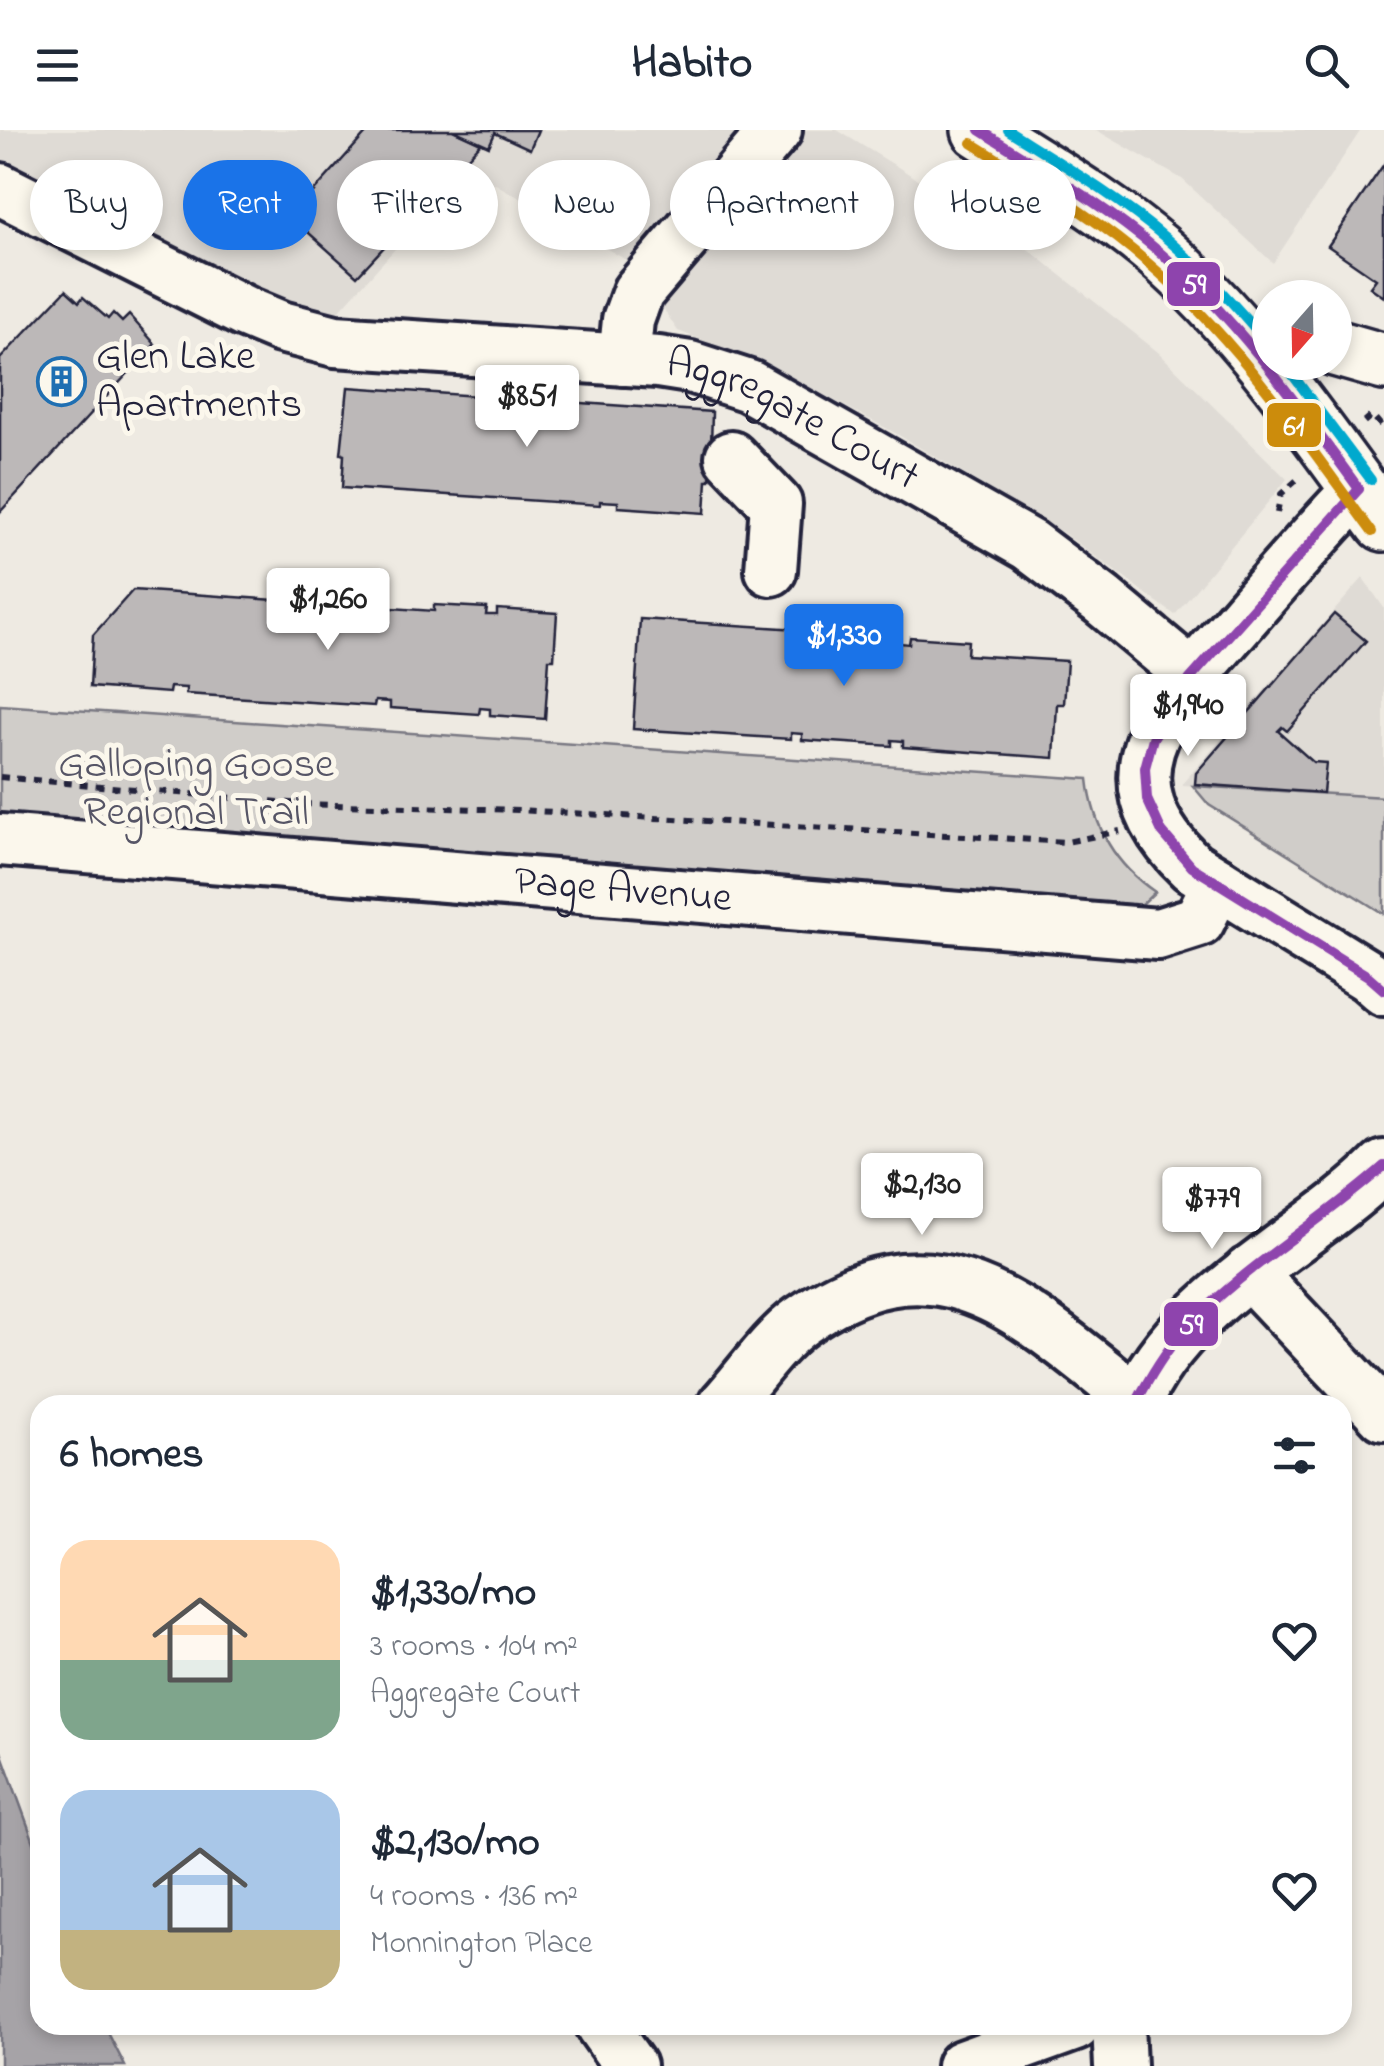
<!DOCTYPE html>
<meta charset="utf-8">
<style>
body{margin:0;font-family:"Indie Flower",sans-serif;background:#f6f6f7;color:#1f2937;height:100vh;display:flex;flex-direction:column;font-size:38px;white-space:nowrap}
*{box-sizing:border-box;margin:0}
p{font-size:32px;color:#747a83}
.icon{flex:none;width:55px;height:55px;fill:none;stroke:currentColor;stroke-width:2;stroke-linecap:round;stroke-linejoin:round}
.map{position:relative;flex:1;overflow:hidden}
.drawer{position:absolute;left:30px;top:1265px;width:1322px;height:640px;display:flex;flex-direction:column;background:#fff;border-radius:30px;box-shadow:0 5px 15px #0003}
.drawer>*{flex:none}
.top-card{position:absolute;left:30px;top:30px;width:1325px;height:90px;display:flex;gap:20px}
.needle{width:65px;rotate:200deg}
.controls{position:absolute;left:1252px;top:150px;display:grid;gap:20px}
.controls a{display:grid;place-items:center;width:100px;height:100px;border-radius:50%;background:#fff;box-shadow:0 5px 15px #0003;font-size:50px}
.price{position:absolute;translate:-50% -85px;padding:0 22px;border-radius:10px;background:#fff;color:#222;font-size:32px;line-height:65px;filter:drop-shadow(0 2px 5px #0008)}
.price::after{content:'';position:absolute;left:50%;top:60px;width:30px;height:22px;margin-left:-15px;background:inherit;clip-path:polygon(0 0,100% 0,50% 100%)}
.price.on{background:#1a73e8;color:#fff}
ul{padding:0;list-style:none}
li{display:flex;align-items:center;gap:30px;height:250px;padding:0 30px}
li span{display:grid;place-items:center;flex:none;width:280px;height:200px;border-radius:30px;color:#555}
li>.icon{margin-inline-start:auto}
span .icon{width:120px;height:120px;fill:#fffc;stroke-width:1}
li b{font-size:42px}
h2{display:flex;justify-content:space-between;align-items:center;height:120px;padding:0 30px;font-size:42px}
.tag{padding:0 35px;border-radius:45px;background:#fff;box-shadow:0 5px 15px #0003;font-size:35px;line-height:90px}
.tag.on{background:#1a73e8;color:#fff}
header{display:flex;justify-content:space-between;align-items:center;height:130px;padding:0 30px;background:#fff;font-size:45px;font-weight:700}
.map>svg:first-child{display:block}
</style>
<header><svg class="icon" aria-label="menu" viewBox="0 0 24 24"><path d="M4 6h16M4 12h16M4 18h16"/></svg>Habito<svg class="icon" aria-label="search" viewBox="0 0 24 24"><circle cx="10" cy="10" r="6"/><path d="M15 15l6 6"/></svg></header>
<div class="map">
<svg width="1384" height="1936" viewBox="0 0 1384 1936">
<rect width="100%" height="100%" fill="#eeeae2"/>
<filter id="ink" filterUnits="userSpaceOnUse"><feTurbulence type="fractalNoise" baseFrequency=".01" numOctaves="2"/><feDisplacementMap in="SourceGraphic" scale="20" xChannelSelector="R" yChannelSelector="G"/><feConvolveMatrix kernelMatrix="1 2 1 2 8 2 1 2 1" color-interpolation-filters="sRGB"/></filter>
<g filter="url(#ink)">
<!-- built -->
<g fill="#dfdbd5">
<path d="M0,0H837L1014,108L1158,222L1287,349L1175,485L1062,402L895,303L771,236L678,201L633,134L468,38L329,192L276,175L0,36Z"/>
<path d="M1096,0H1361L1273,133L1182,49Z"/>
<path d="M1363,448L1384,478V667L1181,655Z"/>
</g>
<!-- green -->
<g fill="#d0cdc9" stroke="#797882" stroke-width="2.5">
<path d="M0,575L1088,649C1093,696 1115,735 1155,762L1122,793L0,716Z"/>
<path d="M1193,656L1384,667V784L1209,675Z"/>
</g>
<!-- water -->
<path fill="#a6a3a7" stroke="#716f7c" stroke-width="2.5" d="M0,1619L40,1729V1895H104L125,1936H0Z"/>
<!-- building -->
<g fill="#bcb8b8" stroke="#22223b" stroke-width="2.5">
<path d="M369,0H453L481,13L357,146L291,87Z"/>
<path d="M453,0H538L530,19L495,3L489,16Z"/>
<path d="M1384,34V167L1370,157L1376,149L1328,116Z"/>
<path d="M66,160L79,172L83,167L108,189L113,183L122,192L129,185L155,214L0,382V229Z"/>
<path d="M348,257L712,282L710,350H707L705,383L618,377V372L600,371V375L342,358L344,325L341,324Z"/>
<path d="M133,460L434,481V475L487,478L486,485H497V479L557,483L554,529H549L545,589L490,585V579L480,578L479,584L390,578V572L375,571L374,576L186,564V558L170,557L169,563L90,557L93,505Z"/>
<path d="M1334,484L1366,511L1287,601L1282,597L1278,601L1313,632L1326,633L1323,663L1195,654L1196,643Z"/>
<path d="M640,489L798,499V506L809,507V500L900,506L899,513L909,514L910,507L968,511L967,525L1067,531L1064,574H1057L1054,628L903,617V611L892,610V616L802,610V604L791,603V609L633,599Z"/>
</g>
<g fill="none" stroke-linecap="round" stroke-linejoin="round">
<defs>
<g id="minor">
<path id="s1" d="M0,59L245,182L281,197L335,211L658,232L690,237L749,256L1029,415L1102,470L1193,546"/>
<path d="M624,230L628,190L638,162L776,0"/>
<path d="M731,327L776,374L771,440"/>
<path d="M1359,359C1318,401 1279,446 1240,491C1173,569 1090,642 1192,737L1368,846L1384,860"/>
<path id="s2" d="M0,710L1158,804L1199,791L1218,753"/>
<path d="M1249,1142L1384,1285"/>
<path d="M724,1275C747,1250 774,1210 801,1191C940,1092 1027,1185 1136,1270"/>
<path d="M1135,1275C1177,1170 1308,1112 1384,1036"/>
<path d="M601,1895L630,1936"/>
<path d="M1118,1895L1120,1936"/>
<path d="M962,1936L1075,1895"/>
</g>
<g id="major">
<path d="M980,0C1039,38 1104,75 1158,121C1247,198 1315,299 1384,393"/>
<path d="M1335,218L1384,232"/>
</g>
</defs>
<!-- minor casing -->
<use href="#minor" stroke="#22223b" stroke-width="58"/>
<!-- major casing -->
<use href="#major" stroke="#22223b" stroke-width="62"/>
<!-- path -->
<g stroke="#22223b" stroke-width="6" stroke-dasharray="8 8" stroke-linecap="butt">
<path d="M1364,292L1372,285L1384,299"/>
<path d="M1277,383L1281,364L1298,349"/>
<path d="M0,647L302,674L519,680L1067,712L1120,701"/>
<path d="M37,1871L40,1879"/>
<path d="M46,1895L48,1901"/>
</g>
<!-- minor -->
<use href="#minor" stroke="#fbf7ec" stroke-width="50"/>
<!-- major -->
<use href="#major" stroke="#fbf7ec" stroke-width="55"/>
<defs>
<g id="bus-1">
<path d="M980,0C1040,38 1103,74 1157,120C1237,188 1298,275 1359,359"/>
<path d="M1359,359L1190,549L1153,608L1145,638L1147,669L1162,702L1192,737L1368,846L1384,860"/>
<path d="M1135,1275C1148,1250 1162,1225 1181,1204C1240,1139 1319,1094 1384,1036"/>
</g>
<path id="bus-2" d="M972,13C1032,51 1095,86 1148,133C1237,209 1303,308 1372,402"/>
<g id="bus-3">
<path d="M1008,0C1062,34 1119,68 1168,110C1205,142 1238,178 1270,216"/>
<path d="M1283,232L1371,350"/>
</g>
</defs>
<!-- bus-1 casing -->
<use href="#bus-1" stroke="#fbf7ec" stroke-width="18"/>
<!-- bus-2 casing -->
<use href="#bus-2" stroke="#fbf7ec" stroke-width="18"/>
<!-- bus-3 casing -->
<use href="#bus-3" stroke="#fbf7ec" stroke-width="18"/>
<!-- bus-1 -->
<use href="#bus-1" stroke="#8e44ad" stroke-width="10"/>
<!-- bus-2 -->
<use href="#bus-2" stroke="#cc8c0c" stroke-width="10"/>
<!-- bus-3 -->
<use href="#bus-3" stroke="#00a9ce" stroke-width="10"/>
</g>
</g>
<!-- icons -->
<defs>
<symbol id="building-ring" viewBox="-11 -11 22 22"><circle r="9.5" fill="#fbf7ec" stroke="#1f6fb2" stroke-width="1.5"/><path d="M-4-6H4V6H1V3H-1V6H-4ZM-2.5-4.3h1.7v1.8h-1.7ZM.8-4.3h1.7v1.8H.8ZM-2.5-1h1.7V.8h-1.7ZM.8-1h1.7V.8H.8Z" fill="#1f6fb2"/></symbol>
</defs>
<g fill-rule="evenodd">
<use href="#building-ring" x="34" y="224" width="55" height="55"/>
</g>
<g text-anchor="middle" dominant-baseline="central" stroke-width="10" stroke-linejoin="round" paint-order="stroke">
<!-- poi labels -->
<g font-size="42" fill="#22223b" stroke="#fbf7ec" text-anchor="start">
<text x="96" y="227">Glen Lake<tspan x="96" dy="48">Apartments</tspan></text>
</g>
<!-- street labels -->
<g font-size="42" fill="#22223b" stroke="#fbf7ec">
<text stroke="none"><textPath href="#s1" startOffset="840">Aggregate Court</textPath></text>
<text stroke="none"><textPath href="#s2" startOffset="625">Page Avenue</textPath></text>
</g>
<!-- park labels -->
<g font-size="42" fill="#565566" stroke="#fbf7ec">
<text x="196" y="635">Galloping Goose<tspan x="196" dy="48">Regional Trail</tspan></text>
</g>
</g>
<g stroke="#fbf7ec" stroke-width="4">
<rect x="1165" y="130" width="57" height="48" rx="10" fill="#8e44ad"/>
<rect x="1265" y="271" width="58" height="48" rx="10" fill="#cc8c0c"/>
<rect x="1162" y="1170" width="58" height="48" rx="10" fill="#8e44ad"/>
</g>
<g font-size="28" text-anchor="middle" font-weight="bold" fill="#fff">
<text x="1194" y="163">59</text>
<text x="1294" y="305">61</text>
<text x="1191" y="1203">59</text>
</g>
</svg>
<div class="controls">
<a><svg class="needle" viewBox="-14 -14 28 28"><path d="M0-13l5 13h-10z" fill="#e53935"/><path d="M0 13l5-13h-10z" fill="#747a83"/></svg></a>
</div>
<b class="price" style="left:527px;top:320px">$851</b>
<b class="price" style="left:328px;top:523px">$1,260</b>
<b class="price on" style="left:844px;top:559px">$1,330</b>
<b class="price" style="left:1188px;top:629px">$1,940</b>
<b class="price" style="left:922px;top:1108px">$2,130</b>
<b class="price" style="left:1212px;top:1122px">$779</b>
<div class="top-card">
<a class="tag">Buy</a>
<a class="tag on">Rent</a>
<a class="tag">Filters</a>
<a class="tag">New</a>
<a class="tag">Apartment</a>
<a class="tag">House</a>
</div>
<section class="drawer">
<h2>6 homes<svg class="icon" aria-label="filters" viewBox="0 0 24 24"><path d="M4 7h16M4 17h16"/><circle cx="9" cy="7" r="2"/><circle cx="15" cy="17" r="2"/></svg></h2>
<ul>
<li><span style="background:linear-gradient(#ffd9b3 60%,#7fa58c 0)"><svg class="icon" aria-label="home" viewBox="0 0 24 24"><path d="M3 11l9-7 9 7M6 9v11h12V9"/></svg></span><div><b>$1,330/mo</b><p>3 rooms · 104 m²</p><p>Aggregate Court</p></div><svg class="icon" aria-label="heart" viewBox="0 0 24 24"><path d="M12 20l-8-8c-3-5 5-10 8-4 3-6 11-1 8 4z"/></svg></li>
<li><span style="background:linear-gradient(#a9c7e8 70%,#c2b280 0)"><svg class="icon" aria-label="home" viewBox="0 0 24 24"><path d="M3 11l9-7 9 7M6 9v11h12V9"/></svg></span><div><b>$2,130/mo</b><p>4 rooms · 136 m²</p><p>Monnington Place</p></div><svg class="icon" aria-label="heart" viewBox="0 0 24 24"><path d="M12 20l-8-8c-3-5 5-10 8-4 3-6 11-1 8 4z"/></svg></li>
</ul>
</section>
</div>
